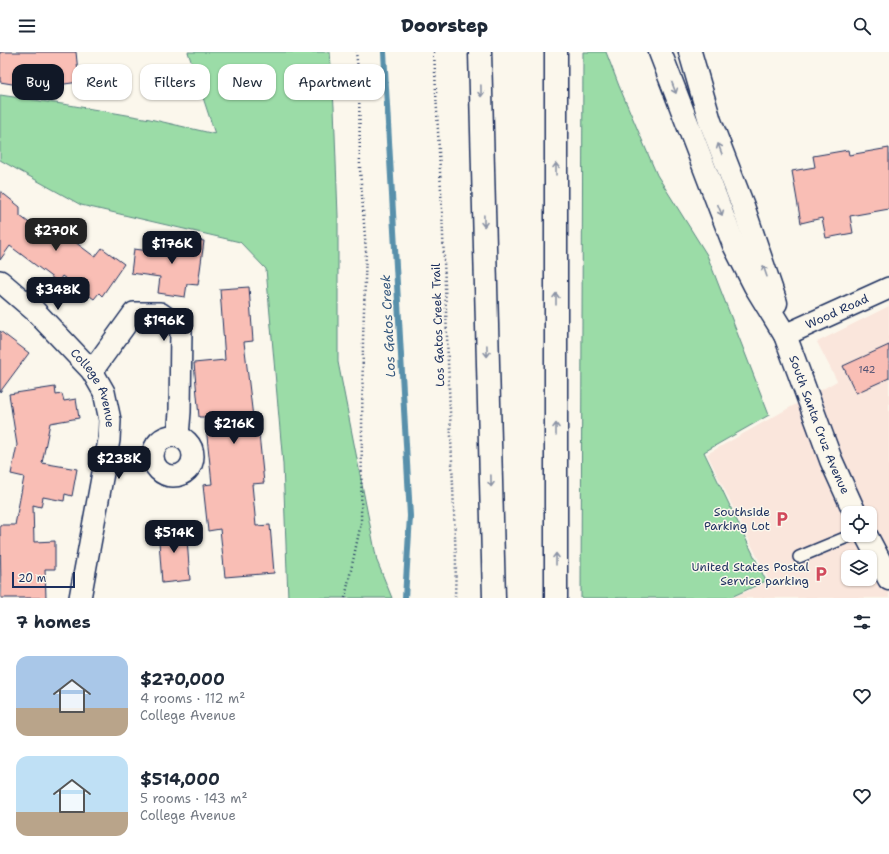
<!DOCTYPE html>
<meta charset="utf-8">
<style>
body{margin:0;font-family:"Shantell Sans",sans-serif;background:#f2f2f3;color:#1f2937;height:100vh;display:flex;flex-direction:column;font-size:15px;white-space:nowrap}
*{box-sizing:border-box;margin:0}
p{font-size:13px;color:#747a83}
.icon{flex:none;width:22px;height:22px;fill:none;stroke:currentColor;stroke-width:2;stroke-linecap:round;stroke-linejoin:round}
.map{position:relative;height:546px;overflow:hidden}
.panel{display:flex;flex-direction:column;background:#fff;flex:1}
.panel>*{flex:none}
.banner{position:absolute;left:12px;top:12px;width:400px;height:36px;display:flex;gap:8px}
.controls{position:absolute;left:841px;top:454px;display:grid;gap:8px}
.controls a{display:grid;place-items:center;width:36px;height:36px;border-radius:8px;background:#fff;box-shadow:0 1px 3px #0004;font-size:20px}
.scale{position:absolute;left:12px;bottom:10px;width:63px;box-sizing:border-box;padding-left:4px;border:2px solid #1b2f5e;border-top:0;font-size:11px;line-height:14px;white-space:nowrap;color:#1b2f5e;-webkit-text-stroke:3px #fbf7ec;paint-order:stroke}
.price{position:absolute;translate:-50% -34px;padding:0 9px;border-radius:8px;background:#111827;color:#fff;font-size:13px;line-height:26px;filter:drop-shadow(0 1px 2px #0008)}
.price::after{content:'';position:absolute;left:50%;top:24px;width:12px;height:9px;margin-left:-6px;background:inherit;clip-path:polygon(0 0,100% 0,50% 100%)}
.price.active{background:#222;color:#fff}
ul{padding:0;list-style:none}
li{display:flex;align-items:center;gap:12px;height:100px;padding:0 16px}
li span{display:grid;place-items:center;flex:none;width:112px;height:80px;border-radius:12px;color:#555}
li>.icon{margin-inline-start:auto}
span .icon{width:48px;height:48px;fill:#fffc;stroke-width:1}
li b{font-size:17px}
h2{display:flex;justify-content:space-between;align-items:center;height:48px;padding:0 16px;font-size:17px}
.pill{padding:0 14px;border-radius:12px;background:#fff;box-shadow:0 1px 3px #0004;font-size:14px;line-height:36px}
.pill.active{background:#111827;color:#fff}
header{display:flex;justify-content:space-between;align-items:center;height:52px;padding:0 16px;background:#fff;font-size:18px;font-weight:800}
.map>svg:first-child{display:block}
</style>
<header><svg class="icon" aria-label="menu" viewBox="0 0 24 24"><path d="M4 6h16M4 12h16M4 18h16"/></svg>Doorstep<svg class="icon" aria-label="search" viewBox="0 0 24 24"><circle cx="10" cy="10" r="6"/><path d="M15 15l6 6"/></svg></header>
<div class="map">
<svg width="889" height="546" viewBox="0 0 889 546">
<rect width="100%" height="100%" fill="#fbf7ec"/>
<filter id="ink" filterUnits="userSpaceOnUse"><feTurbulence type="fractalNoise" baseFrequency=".025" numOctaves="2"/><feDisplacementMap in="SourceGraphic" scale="8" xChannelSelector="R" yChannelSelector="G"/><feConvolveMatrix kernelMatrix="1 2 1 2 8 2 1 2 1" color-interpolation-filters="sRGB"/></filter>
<g filter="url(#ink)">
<!-- built -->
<path fill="#fae6dc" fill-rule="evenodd" d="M889,254V546H732L769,529L707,402L837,329L817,290ZM848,461H870V483H848ZM848,505H870V527H848Z"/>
<!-- green -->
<g fill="#9bdca7" stroke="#5b8682">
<path d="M188,0H330L334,55L338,164V310L377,509L392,546H288L283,412L266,217L240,190L81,153L0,108V43L69,53L150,67L215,82Z"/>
<path d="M583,0H606L619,34L657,123L707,203L769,363L704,400L766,529L729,546H581Z"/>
</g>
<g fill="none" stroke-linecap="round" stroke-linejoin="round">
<!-- stream -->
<path stroke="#5890ab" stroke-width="6" d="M384,0L410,464L405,546"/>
</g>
<!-- building -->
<g fill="#f9beb5" stroke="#1b2f5e">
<path d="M0,0H76L79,30L36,36L0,30Z"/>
<path d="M889,96V157L850,164L853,181L826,186L822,166L801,171L792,119L815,115L813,104L848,98L849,103Z"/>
<path d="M0,139L20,155V164L40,179L47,169L95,205L102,196L124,212L102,244L99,241L94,247L62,224L58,230L10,194L0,208Z"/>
<path d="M167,184L204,189L198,233L187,232L185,245L158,241L160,225L131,221L134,197L165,201Z"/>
<path d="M249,235L253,289L244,290L255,382H259L264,431L252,432L256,474L270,473L274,521L225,525L220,477L208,479L203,433L212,432L205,365H199L194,311L225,308L220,237Z"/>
<path d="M0,279L29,301L0,340Z"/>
<path d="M889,293V326L856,341L843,314Z"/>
<path d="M55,335L56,343L62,342L64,349L76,347L79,366L50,371L42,411L77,417L72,444L65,442L64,449L43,445L41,455L33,453L34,490L55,489V517H45L46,546H1L0,473H15L24,425L11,422L17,393L9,342Z"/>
<path d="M186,473L190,528L162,531L158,475Z"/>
</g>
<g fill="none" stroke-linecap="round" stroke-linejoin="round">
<defs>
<path id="lane" d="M799,505L852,483"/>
<g id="street">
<path id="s1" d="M0,229L35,259L92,319L104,340L110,368L109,388L80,546"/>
<path id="s2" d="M785,283L889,236"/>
<path d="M92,319L134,261H160L181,276L180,360L178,384"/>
<circle cx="173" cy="404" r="20"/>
</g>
<g id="primary">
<path id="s3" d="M785,283L831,408L855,461"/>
<path d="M866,483L889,527"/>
</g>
<g id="highway">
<path d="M480,0L494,546"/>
<path d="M556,0V546"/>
<path d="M660,0L734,193L755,234L785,283"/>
<path d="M690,0L710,69L743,154L776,251"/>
</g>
</defs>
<!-- lane casing -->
<use href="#lane" stroke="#1b2f5e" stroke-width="14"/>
<!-- street casing -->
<use href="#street" stroke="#1b2f5e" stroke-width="24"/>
<!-- primary casing -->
<use href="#primary" stroke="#1b2f5e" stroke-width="25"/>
<!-- highway casing -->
<use href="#highway" stroke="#1b2f5e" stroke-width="25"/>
<!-- path -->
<g stroke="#1b2f5e" stroke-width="2.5" stroke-dasharray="1 3" stroke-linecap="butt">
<path d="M434,0L442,158L456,510L455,546"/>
<path d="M345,546L361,471L363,287L366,199L360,117L359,26L356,0"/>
</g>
<!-- lane -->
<use href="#lane" stroke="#fbf7ec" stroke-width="11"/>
<!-- street -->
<use href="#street" stroke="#fbf7ec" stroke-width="21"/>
<!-- primary -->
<use href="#primary" stroke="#fbf7ec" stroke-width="22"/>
<!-- highway -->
<use href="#highway" stroke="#fbf7ec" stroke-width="22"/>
</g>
<!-- one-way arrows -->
<defs><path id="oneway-shaft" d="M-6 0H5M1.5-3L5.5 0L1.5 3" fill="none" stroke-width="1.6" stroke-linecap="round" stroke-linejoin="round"/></defs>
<g stroke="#8b93a5">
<use href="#oneway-shaft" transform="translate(674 36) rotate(69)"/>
<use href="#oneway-shaft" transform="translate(481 39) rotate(89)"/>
<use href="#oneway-shaft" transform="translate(720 97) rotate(-111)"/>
<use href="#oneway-shaft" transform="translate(556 117) rotate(-90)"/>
<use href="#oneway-shaft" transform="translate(720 158) rotate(68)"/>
<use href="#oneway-shaft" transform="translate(484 169) rotate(89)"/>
<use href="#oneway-shaft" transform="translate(765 219) rotate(-109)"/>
<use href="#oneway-shaft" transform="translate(556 247) rotate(-90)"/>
<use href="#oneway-shaft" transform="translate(487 299) rotate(89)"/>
<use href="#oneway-shaft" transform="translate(556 377) rotate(-90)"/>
<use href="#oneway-shaft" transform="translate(491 429) rotate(89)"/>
<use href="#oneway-shaft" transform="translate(556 507) rotate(-90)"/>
</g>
</g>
<!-- icons -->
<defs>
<symbol id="parking-bare" viewBox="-9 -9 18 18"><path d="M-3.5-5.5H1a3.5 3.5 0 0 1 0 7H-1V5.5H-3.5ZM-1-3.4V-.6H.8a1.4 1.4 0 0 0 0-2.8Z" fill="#d1495b" stroke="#fbf7ec" stroke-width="2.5" paint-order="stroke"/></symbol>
</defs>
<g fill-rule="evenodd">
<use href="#parking-bare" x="771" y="456" width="22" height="22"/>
<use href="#parking-bare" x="810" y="511" width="22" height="22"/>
</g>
<g text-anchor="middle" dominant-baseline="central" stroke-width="3" stroke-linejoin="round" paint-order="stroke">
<!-- number labels -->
<g font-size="10" fill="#525374">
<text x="867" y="317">142</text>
</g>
<!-- street labels -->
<g font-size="12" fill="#1b2f5e" stroke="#fbf7ec">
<text stroke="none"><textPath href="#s2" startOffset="57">Wood Road</textPath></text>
<text transform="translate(438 273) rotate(-92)">Los Gatos Creek Trail</text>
<text stroke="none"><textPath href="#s1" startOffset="145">College Avenue</textPath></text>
<text stroke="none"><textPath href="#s3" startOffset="96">South Santa Cruz Avenue</textPath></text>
</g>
<!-- poi labels -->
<g font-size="12" fill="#1b2f5e" stroke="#fbf7ec" text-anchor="end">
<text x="770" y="460">Southside<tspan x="770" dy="14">Parking Lot</tspan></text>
<text x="809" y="515">United States Postal<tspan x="809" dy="14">Service parking</tspan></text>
</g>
<!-- water labels -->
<g font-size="13" font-style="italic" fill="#34577e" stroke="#fbf7ec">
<text transform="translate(388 274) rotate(-93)">Los Gatos Creek</text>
</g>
</g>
</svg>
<div class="controls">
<a><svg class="icon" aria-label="locate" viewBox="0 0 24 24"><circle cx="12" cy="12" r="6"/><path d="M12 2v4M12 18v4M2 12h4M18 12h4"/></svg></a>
<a><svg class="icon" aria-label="layers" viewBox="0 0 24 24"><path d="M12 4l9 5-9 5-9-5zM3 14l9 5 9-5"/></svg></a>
</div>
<div class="scale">20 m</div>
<b class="price active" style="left:56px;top:200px">$270K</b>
<b class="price" style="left:172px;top:213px">$176K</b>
<b class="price" style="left:58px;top:259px">$348K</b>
<b class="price" style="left:164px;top:290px">$196K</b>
<b class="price" style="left:234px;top:393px">$216K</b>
<b class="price" style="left:119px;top:428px">$238K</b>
<b class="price" style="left:174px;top:502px">$514K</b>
<div class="banner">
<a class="pill active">Buy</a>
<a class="pill">Rent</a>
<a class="pill">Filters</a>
<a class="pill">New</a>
<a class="pill">Apartment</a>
</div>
</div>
<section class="panel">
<h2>7 homes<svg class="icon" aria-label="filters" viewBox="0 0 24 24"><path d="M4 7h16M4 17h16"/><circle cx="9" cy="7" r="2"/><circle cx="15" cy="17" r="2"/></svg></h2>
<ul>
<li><span style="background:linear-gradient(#a9c7e8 65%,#b9a48a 0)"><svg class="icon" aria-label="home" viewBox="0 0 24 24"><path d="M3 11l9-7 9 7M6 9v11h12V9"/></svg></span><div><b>$270,000</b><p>4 rooms · 112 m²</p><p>College Avenue</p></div><svg class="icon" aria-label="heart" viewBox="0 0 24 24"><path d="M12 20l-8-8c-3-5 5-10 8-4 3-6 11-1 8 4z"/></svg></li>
<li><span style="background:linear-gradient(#bfe0f5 70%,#b9a48a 0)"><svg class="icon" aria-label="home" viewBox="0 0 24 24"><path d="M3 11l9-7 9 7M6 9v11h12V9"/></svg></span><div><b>$514,000</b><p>5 rooms · 143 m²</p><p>College Avenue</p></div><svg class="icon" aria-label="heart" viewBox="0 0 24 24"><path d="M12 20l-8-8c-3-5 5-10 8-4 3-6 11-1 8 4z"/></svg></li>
</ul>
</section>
